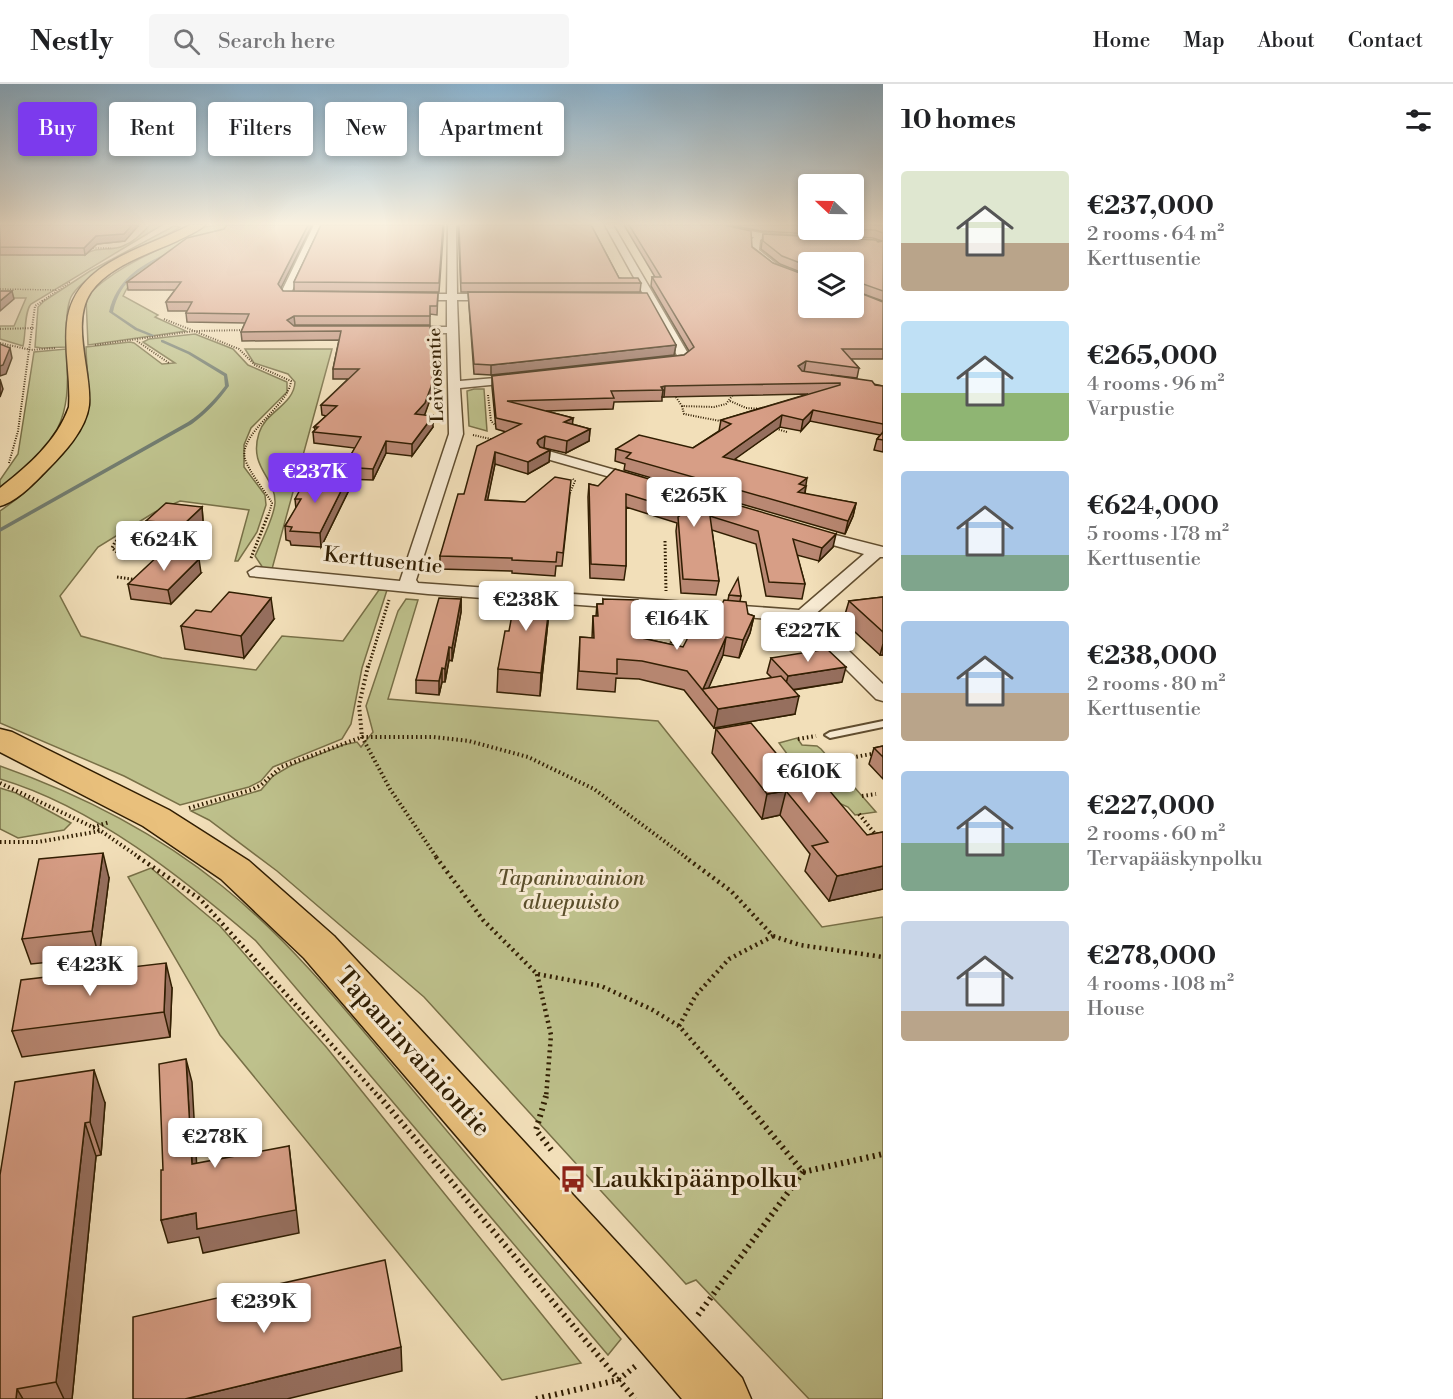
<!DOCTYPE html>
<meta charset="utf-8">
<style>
body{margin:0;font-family:"Libre Bodoni",serif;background:#f6f6f6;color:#202124;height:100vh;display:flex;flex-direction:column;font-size:22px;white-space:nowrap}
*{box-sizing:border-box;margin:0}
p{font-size:20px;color:#757577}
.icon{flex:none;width:33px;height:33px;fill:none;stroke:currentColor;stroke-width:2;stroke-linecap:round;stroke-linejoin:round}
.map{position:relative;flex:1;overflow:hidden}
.panel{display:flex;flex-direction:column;background:#fff;width:570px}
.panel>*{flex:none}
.hud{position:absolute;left:18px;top:18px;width:570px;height:54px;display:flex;gap:12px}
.needle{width:39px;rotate:292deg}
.controls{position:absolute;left:798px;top:90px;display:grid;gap:12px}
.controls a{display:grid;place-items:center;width:66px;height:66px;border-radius:6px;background:#fff;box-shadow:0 3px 9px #0003;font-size:30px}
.price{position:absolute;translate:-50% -51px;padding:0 14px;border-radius:6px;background:#fff;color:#222;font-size:20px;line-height:39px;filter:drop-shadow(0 2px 3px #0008)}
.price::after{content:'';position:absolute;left:50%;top:36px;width:18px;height:14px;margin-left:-9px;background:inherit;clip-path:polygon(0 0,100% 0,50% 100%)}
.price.on{background:#7c3aed;color:#fff}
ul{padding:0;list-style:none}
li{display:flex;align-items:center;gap:18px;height:150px;padding:0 18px}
li span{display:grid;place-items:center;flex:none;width:168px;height:120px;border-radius:6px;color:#555}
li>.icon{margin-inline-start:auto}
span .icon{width:72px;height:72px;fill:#fffc;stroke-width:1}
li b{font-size:26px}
h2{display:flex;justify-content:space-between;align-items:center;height:72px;padding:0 18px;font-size:26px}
.tag{padding:0 21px;border-radius:6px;background:#fff;box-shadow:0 3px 9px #0003;font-size:21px;line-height:54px}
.tag.on{background:#7c3aed;color:#fff}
header{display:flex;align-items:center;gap:36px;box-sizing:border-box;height:84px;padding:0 30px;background:#fff;border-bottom:2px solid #e0e0e0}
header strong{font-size:28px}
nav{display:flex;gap:33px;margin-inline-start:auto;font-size:21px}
.search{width:420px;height:54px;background:#f6f6f6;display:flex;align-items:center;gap:15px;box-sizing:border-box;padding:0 21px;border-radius:6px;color:#757577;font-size:22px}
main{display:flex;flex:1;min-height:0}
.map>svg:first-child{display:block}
</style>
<header>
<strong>Nestly</strong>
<div class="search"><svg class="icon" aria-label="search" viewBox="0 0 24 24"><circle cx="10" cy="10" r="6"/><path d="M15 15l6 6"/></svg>Search here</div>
<nav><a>Home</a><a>Map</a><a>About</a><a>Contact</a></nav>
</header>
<main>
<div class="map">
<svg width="883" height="1315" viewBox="0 0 883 1315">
<rect width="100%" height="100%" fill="#f2dfb9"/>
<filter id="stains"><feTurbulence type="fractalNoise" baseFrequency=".00333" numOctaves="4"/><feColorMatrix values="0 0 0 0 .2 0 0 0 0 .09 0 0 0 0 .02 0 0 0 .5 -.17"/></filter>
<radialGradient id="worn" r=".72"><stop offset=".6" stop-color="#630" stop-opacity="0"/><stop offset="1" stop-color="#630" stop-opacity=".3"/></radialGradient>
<!-- green -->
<g fill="#bec18c" stroke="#787047" stroke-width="1.5">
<path d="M150,141H162L31,220C24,228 26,251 23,262L0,255V242H14L26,214H0V166L19,171H85C96,161 110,168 123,162C134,158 142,149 150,141Z"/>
<path d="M219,141H244C204,157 141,171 123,212L158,231L155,233L186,247L88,261L86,213C119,179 163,165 204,143Z"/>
<path d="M174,142L180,143C153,161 84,187 71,213C65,226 67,248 66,263L42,264L35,263L38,223L44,217L90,187Z"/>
<path d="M195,250L233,265L248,281L287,298V308L251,344L244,361V383L265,411L266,421L257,448L238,477H235L249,426L180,417L155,428L98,463L60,512L81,552L162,574L256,586L282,552L343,557L379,506H387L362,584L351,640L342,655L273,683L261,697L249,703L180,721L124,692L0,639V427C33,405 75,364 86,324C91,310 86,280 86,263L130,258L134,259L162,280L175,279L143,258L149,255Z"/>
<path d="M66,265C73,344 55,357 0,407V396L18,370L34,268Z"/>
<path d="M245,265H332L272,485L263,484L255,472C261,459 274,433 275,419C276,393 248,384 259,349C265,328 294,321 295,298L288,290L254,279Z"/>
<path d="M474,305H484L487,347L469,342L467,307Z"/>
<path d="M406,515L418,516L388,615L658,637L822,843L883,833V1315H809L696,1196L686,1200L424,913L277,787L209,736L191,727L261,706L273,692L290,682L343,661L357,658L361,663L373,648L366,622L398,527Z"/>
<path d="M797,654L802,661L817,662L821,665L876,728L855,731L848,723L821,711L806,692L814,690L811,680L793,678L779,659Z"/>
<path d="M0,682C80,710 156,749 222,802C292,858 354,936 411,1004C481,1088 551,1171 621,1255L608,1271L256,857C183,794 94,723 0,695Z"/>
<path d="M0,704L16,709L71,739L64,746L18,754L0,745Z"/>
<path d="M151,784L220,842L327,964L581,1279L502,1296L220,951L128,793Z"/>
</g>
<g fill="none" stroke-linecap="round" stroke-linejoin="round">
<!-- stream -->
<g fill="#727c6f" fill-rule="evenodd">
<path d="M170,168L172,169C144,184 121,193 113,228L137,244L154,251L153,253L135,246L109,228C117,195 140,181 170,168Z"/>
<path d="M161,256H163L190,268L227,290L229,302C218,317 207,329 192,340L0,448V444L188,338C203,328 214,316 225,302L224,292L188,270L161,258Z"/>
</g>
<defs>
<path id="service" d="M883,637V643L830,654L825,651L830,648Z"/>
<g id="minor">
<path d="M314,141H322L291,209L309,210L314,213L309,216L282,213L280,211Z"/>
<path d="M448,141H456L457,210H495L500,213L495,216H457L460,297L520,292L526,295L520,298L460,304L463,350L416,496L418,499L799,526L864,470L802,452L800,449L802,446L808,444L883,463V473H880L813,532L883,600V617L876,615L798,537L428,510L250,492L248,488L256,483L400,497L449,350L447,249H401L396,246L401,243H447V216H409L404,213L409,210H447Z"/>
<path d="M605,141H613L690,273L686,278L662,282L656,279L658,277L678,273Z"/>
<path d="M758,150L765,152L760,156L759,166L779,182L808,193V199L773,186L752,169V155Z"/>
<path d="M545,366L643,394L645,397L638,401L540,373L538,370Z"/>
</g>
<g id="tertiary">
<path d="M700,141H719L761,149L800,152L805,155L800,158L761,155Z"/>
<path d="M854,141H863L870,152L883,160V167L862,156Z"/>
</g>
<g id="primary">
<path d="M190,141H205C198,148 186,152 177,157C149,170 110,181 91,208C70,239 92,288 89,321C86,346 63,370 47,386C34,399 18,417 0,422V404C28,382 57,357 69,323C71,295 64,267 67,239C73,178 145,165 190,141Z"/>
<path d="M0,645L12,648L169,726L249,777L334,852L742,1294L751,1315H682L304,874L221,795L143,742L0,668Z"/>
</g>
</defs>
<!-- service casing -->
<use href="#service" stroke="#614e30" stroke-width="4"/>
<!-- minor casing -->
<use href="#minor" stroke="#614e30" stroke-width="3"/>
<!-- tertiary casing -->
<use href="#tertiary" stroke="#614e30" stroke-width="3"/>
<!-- primary casing -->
<use href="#primary" stroke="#311e02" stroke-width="3"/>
<!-- path-far5 -->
<g stroke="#311e02" stroke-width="1.5" stroke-dasharray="1 1.5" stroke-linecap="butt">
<path d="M88,164H111"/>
<path d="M0,205L56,206"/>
<path d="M42,217L70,198"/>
</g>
<!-- path-far4 -->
<g stroke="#311e02" stroke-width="2" stroke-dasharray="1 1.5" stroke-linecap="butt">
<path d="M164,235L239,265L255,281L291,297C289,322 238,349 245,375C249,388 265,407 272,419L268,433"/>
<path d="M0,245L34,244"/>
<path d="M137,257L169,279"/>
<path d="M0,259L31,266L55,264"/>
<path d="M95,261L195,247L246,246"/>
<path d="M673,309L682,322L714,323L726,320L735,308"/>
<path d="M488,311L491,337L500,346"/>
<path d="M730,317L746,324L764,325"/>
<path d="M682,322L684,330L725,338"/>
<path d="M774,344L787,348"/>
<path d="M473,351L495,356"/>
<path d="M9,379L18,347L35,222L44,216"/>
<path d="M570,409L575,397L572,394"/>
</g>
<!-- path-far3 -->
<g stroke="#311e02" stroke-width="3" stroke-dasharray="1.5 2" stroke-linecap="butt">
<path d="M665,457L666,507"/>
<path d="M251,474L268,431"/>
<path d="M125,475L112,464L115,458L135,443L151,444"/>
<path d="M117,493L138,496"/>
<path d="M669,562L673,555L693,554"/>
<path d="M368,584L389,516"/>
</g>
<!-- path-far2 -->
<g stroke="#311e02" stroke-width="4" stroke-dasharray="1.5 3" stroke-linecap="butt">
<path d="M368,582L359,621L362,653L390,705L437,774"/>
<path d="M798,655L816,652"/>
<path d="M843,675L883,668"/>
<path d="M0,699L101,747L140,774"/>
<path d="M862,712L876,710"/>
<path d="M189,724L251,706L261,701L281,683L362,653H433L469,657L528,673L594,705L687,774"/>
<path d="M859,730L876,751"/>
<path d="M93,743L110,738"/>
<path d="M0,758H38L100,747"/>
</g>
<!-- path-far1 -->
<g stroke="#311e02" stroke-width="4.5" stroke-dasharray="2 4" stroke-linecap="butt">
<path d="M138,773L200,815L380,1014"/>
<path d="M436,773L483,836L537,890L601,902L651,925L679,942L742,1014"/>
<path d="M773,852L800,861L883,873"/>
<path d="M537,890L551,951L546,1014"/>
<path d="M679,942L696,911L729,875L773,852L731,807L685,773"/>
</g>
<!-- path -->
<g stroke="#311e02" stroke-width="6" stroke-dasharray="2 4.5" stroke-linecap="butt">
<path d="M379,1012L635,1315"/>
<path d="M546,1012L536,1046L552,1067"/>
<path d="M803,1088L883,1070"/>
<path d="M698,1231L803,1088L740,1012"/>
<path d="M536,1315L618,1296L637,1281"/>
</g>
<!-- service -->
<use href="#service" fill="#f7ead2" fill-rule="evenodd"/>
<!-- minor -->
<use href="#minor" fill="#f7ead2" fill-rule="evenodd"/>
<!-- tertiary -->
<use href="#tertiary" fill="#f7ead2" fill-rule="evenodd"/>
<!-- primary -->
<use href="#primary" fill="#e9c07c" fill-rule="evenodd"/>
</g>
<!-- wall -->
<g fill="#b98873" stroke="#311e02" stroke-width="1.5">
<path d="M0,141L125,157L97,160L85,171H0Z"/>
<path d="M265,141L281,204L283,207L438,209L437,231L430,230V241H295L294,242H430L431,263H434L432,310L424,331L433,343L412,372L386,369L373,396L345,395L344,383L355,364L314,359L313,348L315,346L314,343L326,332L322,331L321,321L348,295H333V285L339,256L242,257L241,248L245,239L187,238L186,229L187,227H168L166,218L175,206H128L127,198Z"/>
<path d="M321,141H444L439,208L294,207V198Z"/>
<path d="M458,141H591L619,194L641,199L640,208H461Z"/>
<path d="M624,141H724L773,179L854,224L808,178V191L780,180L761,165L763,150L878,158L882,157L873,154L761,147L729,141H808V146H854V141H883V217L855,207L883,218V275H851L859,284L857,294L831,291L883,302V368L874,366L877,355L880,351L810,337L801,347L780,343L734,375L806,402L805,410L856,419L853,432L845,450L624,386L625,380L615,377L616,365L693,364L719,347L721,336L808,310L664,313H662V317L614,318L613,325L546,327L573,334L572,340L590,345L589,357L566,369L544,364L550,366L549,378L528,390L495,380L487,416L525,418L570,409L562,482H556L555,492L512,489V487L440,485V472L464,410L506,348L496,345L492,303V292L684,271L689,267L651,202L652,193H655Z"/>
<path d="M468,208L676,261L674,271L491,291L474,290Z"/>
<path d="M347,395L348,408L321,463L291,461L290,457L286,456L285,442L296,425L295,415Z"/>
<path d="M589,400L833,463L819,477L797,471L805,500L802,515L766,512L756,460L712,446L719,497L716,511L681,509L676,447L677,439L626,423V482L624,496L590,494L588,413Z"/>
<path d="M202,423L203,437L186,453L148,451L146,437Z"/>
<path d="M201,489L171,520L131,515L128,500Z"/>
<path d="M729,511L741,512L740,517L748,530L754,532L750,549L739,574L723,571L708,604L772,594L767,589L771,574L842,598L794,606L795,630L714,644L684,606L639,595L616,594L615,608L577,605L580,553L592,554L593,532H596L597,520H603V515L641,554L683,563L710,545L728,516Z"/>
<path d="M883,513V571H880L843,537L849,517Z"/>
<path d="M461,515V528L452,577L449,576L445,598H442L439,611L416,609V596Z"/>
<path d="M549,528L540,612L497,608L498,585L509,547Z"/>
<path d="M274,535L244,574L185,565L181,542Z"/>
<path d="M716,645L804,703L867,751L883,748V805L829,817L805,787L810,770L780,731L762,735L712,669Z"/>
<path d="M883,662V695L869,680L874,664Z"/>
<path d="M109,794L99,873L31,880L22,855Z"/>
<path d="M172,904L170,953L22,973L12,947Z"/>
<path d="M105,1019L101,1071L96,1072L72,1315H0V1091Z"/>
</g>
<!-- shaded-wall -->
<g fill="#966f5e" stroke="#311e02" stroke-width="1.5">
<path d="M132,141H139L125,157L97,160L85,171L84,164L96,152Z"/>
<path d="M308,141H312L279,208L278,200Z"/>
<path d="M12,207L14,215L0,227V217Z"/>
<path d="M294,232L295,241L288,245L287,236Z"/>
<path d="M676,261L674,271L491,291V281Z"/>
<path d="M434,263L432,310L425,330L415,341V330Z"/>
<path d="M10,264L12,274L6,290L0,292V282Z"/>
<path d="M806,277L804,288L796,293L798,282Z"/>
<path d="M0,295L3,305L0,313Z"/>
<path d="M665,302L664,313H662L663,306L661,303Z"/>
<path d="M813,326L810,337L801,347L803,336Z"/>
<path d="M782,331L780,343L721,385L723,373Z"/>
<path d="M433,332V343L412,372V360Z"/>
<path d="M573,334L572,345L564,338Z"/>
<path d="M590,345L589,357L566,369L567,357Z"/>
<path d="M545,352L544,364L536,371L538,356Z"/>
<path d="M386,357V369L373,396V385Z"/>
<path d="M550,366L549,378L528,390V378Z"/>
<path d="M495,368V380L485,429V416Z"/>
<path d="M807,394L804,414L795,421L799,400Z"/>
<path d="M347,395L348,408L321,463L320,449Z"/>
<path d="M856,419L853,432L845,450L848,437Z"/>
<path d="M202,423L203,437L186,453L184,440Z"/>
<path d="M836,450L833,463L819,477L822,464Z"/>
<path d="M199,475L201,489L171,520L168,506Z"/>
<path d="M551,507L549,528L540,612L541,589Z"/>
<path d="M271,514L274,535L244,574L241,552Z"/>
<path d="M461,515V528L452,577V564Z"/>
<path d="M754,532L750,549L739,574L743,556Z"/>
<path d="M726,553L723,571L706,610L703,605Z"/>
<path d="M883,560V571H880Z"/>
<path d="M449,563V576L445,598V585Z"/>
<path d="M846,583L842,598L784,607L788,592Z"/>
<path d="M442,584V598L439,611V597Z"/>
<path d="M799,612L795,630L714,644L718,625Z"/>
<path d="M786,707L780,731L762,735L767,710Z"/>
<path d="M103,769L109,794L99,873L92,847Z"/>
<path d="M883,782V805L829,817L837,792Z"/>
<path d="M166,879L172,904L170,953L164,928Z"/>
<path d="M186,975L192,998L198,1104L192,1080Z"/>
<path d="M94,986L105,1019L101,1071L90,1038Z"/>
<path d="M85,1039L96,1072L72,1315H64L56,1298Z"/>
<path d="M289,1062L299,1149L203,1169L199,1153L168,1159L161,1136L196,1129Z"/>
<path d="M401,1263L402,1287L287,1315H185Z"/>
<path d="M17,1305L23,1315H16Z"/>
</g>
<!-- building -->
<g fill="#d79e86" stroke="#311e02" stroke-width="1.5">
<path d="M0,141H132L124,150L96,152L84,164L0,163Z"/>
<path d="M227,141H308L278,200L283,207L438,209L437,222H430V232H294L287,236L294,242H430L431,263H434L432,300L425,319L415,330L433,332L412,360L386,357L373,385L344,383L361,353L313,348L318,343H314L337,322L321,321L359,285H333L341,247L241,248L249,230L186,229L192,218H166L181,198H127L187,154L224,145Z"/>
<path d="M321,141H443L439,199L294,198Z"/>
<path d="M459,141H591L619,194H638L641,199H461Z"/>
<path d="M629,141H724L751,147L752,163L773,179L808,192V224H854V178H808V182L782,172L763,157V150L876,156L878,158L883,157V207L855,197V207L883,218V265H842L859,284L806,277L798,282L802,287L872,297L875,301L883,302V340L813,326L803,336L782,331L723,373L807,394L799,400L806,402L798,408L856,419L848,437L626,374L631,369L616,365L639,351L693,364L731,340L721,336L840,301V299L665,302L661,303L663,306L611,307L614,314L507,317L573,334L564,338L590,345L567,357L545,352L538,356L537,359L540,363L550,366L528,378L495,368L485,416L525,418L555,393L571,396L563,469L557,468L556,478L512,476V474L440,472L458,410H464L477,362L521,340L496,334L492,292L684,271L694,263L652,193H661Z"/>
<path d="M787,141H808V142Z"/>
<path d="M854,141H883V149L875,146L854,145Z"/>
<path d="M0,207H12L0,217Z"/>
<path d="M468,208L647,209L676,261L491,281L474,280Z"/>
<path d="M0,260L10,264L3,281L0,282Z"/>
<path d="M883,348V356L877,355Z"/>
<path d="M615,385L836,450L822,464L793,455L805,500L769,498L758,447L710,432L719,497L683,495L678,433L685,428L626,410V482L591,480L589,400L598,402Z"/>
<path d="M307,393L347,395L320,449L290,447L292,443L285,442L301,415H295Z"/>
<path d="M166,419L202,423L184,440L146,437Z"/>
<path d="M160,470L199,475L168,506L128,500Z"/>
<path d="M738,494L741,512L729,511Z"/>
<path d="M517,504L551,507L541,589L498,585L505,547H509Z"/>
<path d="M229,508L271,514L241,552L181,542L196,526L211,528Z"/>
<path d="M883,513V548L849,517Z"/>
<path d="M439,514L461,515L452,564L449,563L445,585L442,584L439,597L416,596Z"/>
<path d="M603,515L638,516L641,554L683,563L694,542L710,545L724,516L746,518L748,530L754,532L743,556L726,553L703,605L781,592L799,612L718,625L687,587L642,577L617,575V590L579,587L580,553L594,554L593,532H598L597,520H603Z"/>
<path d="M827,565L846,583L788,592L771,574Z"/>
<path d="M751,639L804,703L823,699L867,751L883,748V782L837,792L812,762L828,758L786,707L767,710L716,645Z"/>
<path d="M883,662V673L874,664Z"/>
<path d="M103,769L92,847L22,855L39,775Z"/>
<path d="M166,879L164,928L12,947L21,896Z"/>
<path d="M186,975L192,1080L289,1062L296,1126L197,1145L196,1129L161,1136V1086H163L159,980Z"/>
<path d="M94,986L90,1038L85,1039L56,1298L17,1305L16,1315H0V1091L15,998Z"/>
<path d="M385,1176L401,1263L185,1315H133V1233Z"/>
</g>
<!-- sky -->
<linearGradient id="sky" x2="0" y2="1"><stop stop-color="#8ab6d5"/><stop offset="0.43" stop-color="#f9f1e0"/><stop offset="1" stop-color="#f9f1e0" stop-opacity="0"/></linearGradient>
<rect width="883" height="325" fill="url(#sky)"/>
<!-- icons -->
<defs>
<symbol id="bus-bare" viewBox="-9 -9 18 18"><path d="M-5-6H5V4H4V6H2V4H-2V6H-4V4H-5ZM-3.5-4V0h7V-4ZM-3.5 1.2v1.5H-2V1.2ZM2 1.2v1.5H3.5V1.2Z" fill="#8f2418" stroke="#f7ead2" stroke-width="2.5" paint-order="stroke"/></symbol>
</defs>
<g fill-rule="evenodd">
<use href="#bus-bare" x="554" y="1076" width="38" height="38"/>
</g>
<g text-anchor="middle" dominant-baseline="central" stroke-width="6" stroke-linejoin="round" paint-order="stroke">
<!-- far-street labels -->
<g font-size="18" fill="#311e02" stroke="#f7ead2">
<text transform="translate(436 291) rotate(-92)">Leivosentie</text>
</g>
<!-- street labels -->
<g font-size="21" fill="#311e02" stroke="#f7ead2">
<text transform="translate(383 477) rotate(6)">Kerttusentie</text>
</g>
<!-- park labels -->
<g font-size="21" font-style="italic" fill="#5b4f2b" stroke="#f7ead2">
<text x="571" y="795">Tapaninvainion<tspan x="571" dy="24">aluepuisto</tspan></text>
</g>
<!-- near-street labels -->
<g font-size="26" fill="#311e02" stroke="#f7ead2">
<text transform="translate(413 968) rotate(48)">Tapaninvainiontie</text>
</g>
<!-- near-poi labels -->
<g font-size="26" fill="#311e02" stroke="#f7ead2" text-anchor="start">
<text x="593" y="1095">Laukkipäänpolku</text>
</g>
</g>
<rect width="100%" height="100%" filter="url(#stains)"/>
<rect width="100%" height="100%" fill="url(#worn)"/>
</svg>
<div class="controls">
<a><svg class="needle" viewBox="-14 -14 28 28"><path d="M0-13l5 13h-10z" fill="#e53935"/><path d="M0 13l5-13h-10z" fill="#757577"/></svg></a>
<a><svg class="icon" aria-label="layers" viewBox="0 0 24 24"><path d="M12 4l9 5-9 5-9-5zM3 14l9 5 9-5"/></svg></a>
</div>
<b class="price on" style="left:315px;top:420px">€237K</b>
<b class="price" style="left:694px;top:444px">€265K</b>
<b class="price" style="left:164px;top:488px">€624K</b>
<b class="price" style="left:526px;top:548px">€238K</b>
<b class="price" style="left:677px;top:567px">€164K</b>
<b class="price" style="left:808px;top:579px">€227K</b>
<b class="price" style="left:809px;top:720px">€610K</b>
<b class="price" style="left:90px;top:913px">€423K</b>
<b class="price" style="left:215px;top:1085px">€278K</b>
<b class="price" style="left:264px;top:1250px">€239K</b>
<div class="hud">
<a class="tag on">Buy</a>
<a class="tag">Rent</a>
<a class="tag">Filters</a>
<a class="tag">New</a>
<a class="tag">Apartment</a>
</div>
</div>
<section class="panel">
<h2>10 homes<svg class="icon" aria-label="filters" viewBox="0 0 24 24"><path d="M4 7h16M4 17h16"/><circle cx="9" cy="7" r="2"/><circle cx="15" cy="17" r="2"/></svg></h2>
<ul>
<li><span style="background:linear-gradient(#dfe7d0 60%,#b9a48a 0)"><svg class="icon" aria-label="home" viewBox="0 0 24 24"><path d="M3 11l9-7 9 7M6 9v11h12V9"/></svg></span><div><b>€237,000</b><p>2 rooms · 64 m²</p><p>Kerttusentie</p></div></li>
<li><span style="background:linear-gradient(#bfe0f5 60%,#8fb573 0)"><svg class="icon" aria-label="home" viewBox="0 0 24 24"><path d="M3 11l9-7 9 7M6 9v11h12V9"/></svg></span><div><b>€265,000</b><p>4 rooms · 96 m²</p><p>Varpustie</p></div></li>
<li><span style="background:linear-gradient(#a9c7e8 70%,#7fa58c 0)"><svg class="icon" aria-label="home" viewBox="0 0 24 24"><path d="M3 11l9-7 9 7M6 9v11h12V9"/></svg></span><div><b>€624,000</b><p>5 rooms · 178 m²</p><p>Kerttusentie</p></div></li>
<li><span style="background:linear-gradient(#a9c7e8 60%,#b9a48a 0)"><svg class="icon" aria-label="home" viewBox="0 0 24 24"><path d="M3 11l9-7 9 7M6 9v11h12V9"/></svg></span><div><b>€238,000</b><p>2 rooms · 80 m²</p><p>Kerttusentie</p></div></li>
<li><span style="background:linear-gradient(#a9c7e8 60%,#7fa58c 0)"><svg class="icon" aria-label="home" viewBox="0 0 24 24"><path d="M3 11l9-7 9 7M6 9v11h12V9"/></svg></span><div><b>€227,000</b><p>2 rooms · 60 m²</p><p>Tervapääskynpolku</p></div></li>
<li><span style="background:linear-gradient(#c9d6e8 75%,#b9a48a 0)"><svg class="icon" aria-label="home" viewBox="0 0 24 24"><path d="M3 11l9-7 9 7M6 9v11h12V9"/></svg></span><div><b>€278,000</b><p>4 rooms · 108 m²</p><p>House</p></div></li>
</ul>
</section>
</main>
